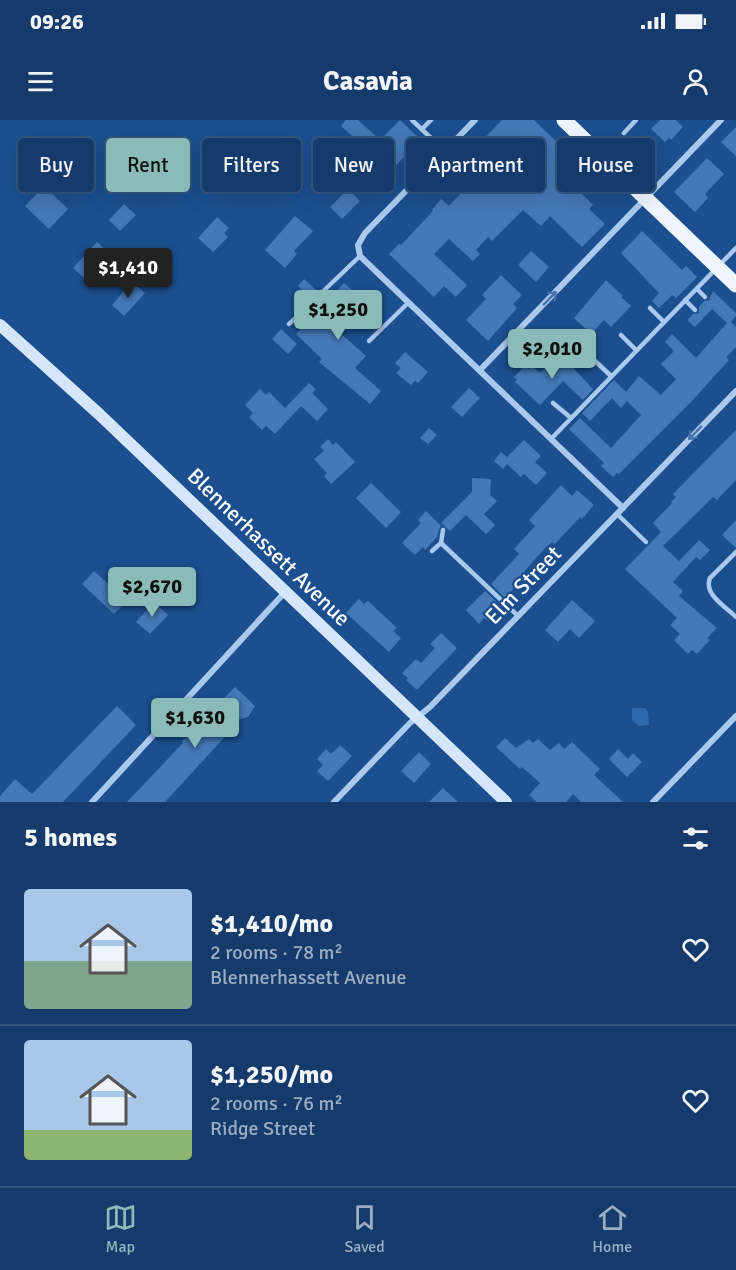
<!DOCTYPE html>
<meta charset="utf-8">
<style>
body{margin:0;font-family:Signika,sans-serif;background:#1d4271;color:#f1f3f6;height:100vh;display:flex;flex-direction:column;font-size:22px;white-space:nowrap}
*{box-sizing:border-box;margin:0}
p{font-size:20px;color:#9dadc1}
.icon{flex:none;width:33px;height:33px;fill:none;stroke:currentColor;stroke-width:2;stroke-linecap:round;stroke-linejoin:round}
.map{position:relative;height:682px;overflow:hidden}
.drawer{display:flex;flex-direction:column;background:#143b6b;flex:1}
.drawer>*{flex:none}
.top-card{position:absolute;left:18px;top:18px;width:700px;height:54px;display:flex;gap:12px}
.price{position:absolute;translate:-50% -51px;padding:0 14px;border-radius:6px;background:#8bbbb9;color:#111;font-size:20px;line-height:39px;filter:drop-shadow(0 2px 3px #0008)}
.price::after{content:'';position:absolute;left:50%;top:36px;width:18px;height:14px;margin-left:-9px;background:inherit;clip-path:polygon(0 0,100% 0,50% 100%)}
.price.active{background:#222;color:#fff}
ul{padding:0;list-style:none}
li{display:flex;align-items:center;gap:18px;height:150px;padding:0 24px}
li+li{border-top:2px solid #33557e}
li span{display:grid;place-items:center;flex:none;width:168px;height:120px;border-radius:6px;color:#555}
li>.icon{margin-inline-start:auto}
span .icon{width:72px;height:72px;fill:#fffc;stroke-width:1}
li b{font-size:26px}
h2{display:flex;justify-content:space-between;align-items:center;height:72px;padding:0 24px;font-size:26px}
.tag{padding:0 21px;border-radius:6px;background:#143b6b;box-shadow:0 6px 24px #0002,0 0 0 2px #33557e;font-size:21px;line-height:54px}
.tag.active{background:#8bbbb9;color:#111}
.status{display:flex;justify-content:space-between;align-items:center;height:42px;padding:0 30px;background:#143b6b;direction:ltr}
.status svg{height:16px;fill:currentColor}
header{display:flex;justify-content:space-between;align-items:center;height:78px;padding:0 24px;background:#143b6b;font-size:27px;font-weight:700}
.tab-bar{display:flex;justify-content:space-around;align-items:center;height:84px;border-top:2px solid #33557e;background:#143b6b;font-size:16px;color:#9dadc1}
.tab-bar a{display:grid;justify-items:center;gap:3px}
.tab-bar .active{color:#8bbbb9}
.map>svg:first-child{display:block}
</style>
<div class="status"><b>09:26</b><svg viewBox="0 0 49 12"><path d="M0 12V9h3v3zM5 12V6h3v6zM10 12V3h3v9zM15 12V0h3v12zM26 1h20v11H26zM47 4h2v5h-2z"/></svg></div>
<header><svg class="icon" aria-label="menu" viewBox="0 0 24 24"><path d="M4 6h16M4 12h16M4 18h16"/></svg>Casavia<svg class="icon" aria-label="person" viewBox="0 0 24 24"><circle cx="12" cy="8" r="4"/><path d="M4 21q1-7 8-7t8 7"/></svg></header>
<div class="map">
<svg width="736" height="682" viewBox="0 0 736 682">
<defs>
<pattern id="water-ripples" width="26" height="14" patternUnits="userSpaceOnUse" patternTransform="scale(1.5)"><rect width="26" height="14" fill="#3c6290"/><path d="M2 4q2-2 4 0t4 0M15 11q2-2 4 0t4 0" fill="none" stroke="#597aa1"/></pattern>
</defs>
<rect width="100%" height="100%" fill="#1b4f8f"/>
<!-- green -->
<path fill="#2e69ad" d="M632,588H645L648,592L649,605L639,606L632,600Z"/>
<!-- water -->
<circle fill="url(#water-ripples)" stroke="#9cc4f0" stroke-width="1.5" cx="335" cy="31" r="8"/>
<!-- building -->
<g fill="#4478b7">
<path d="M346,0H358L380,20L400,0L420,19L383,60L366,44L355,57L340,43L359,22L341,6Z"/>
<path d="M502,0H534L571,35L555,52L573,71L576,68L593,85L589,89L605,104L582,127L550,96L541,106L523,90L492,121L488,117L476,130L480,134L473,141L449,119L434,134L467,165L456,177L444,166L434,177L389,134L399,124L401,125L433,91L432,90L441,79L449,86L471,62L456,48Z"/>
<path d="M660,0H676L683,7L671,20L669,18L665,22L651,9Z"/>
<path d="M736,7V36L721,22Z"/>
<path d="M707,38L724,54L705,74L708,78L695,92L674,72Z"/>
<path d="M44,66L68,89L49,109L25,86Z"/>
<path d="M348,69L360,81L342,99L330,87Z"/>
<path d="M124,84L136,95L120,111L109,100Z"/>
<path d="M295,96L313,111L294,131L297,134L285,148L265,130Z"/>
<path d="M217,97L229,108L224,113L228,117L213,132L198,118Z"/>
<path d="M642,111L682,150L686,146L697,157L676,178L672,175L659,188L652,181L659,173L621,133Z"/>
<path d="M97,122L115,139L103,152L107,155L99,164L97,162L93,166L73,148Z"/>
<path d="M531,131L549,147L536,162L518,145Z"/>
<path d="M501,155L522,175L513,184L517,188L488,221L466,200L486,179L482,175Z"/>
<path d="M304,159L317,171L310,177L298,166Z"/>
<path d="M606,160L623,176L621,177L631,186L611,207L604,200L591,214L574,198Z"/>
<path d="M132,162L145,173L124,196L112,185Z"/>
<path d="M344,163L364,181L337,210L366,236L355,248L381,271L370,284L319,242L322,239L296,214L321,187L317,183L324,177L328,180Z"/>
<path d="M713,171L736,193V196L731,202L736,207V227L726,237L729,240L691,282L619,354L617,353L613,357L601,346L604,343L569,309L580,298L611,328L641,295L627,281L621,288L612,278L590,301L582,293L614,260L626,272L639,256L661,275L676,259L661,244L674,231L665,222L672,214L696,238L727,203L712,189L695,207L687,200L693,194L699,193V187L704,181L709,180Z"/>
<path d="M281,209L297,224L288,234L272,219Z"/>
<path d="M405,232L428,252L418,263L415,261L411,265L396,253L401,248L395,243Z"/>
<path d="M559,233L593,269L583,280L563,261L540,285L515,262L517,260L514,257L525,246L529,249L532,246L540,253Z"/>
<path d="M309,263L316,269L312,273L328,289L317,301L301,286L275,314L266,306L262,310L249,297L253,293L245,285L260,269L266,275L269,272L285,288Z"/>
<path d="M469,268L480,278L462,297L451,287Z"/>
<path d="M429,308L437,315L428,324L420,318Z"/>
<path d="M736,310V360L717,380L713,377L663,426L679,441L699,420L710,430L700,440L696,437L673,462L683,471L679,476L717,508L707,518L710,520L697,534L692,530L688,534L674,520L680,514L670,505L677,498L625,449L661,412L653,403L672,383L671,382L676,377L673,374Z"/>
<path d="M328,319L333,325L336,322L355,342L331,364L324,356L327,353L314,339L324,331L320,327Z"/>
<path d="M524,320L541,336L535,342L547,353L536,365L524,354L521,357L507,344L503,349L494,341L501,332L507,337Z"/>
<path d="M472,358L491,359L490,375L497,381L484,394L495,405L486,414L466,395L450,411L441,403L472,372Z"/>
<path d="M371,363L401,392L386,408L356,378Z"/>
<path d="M561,365L572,376L577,370L594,385L582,399L580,397L555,424L552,422L546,427L522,454L525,456L505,478L491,464L519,434L514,429L535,406L529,400Z"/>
<path d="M426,391L441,406L439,409L437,417L425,430L423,427L415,435L402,423L421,403L418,400Z"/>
<path d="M736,400V428L722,415Z"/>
<path d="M94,451L127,481L114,494L82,464Z"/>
<path d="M485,471L499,484L486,500L484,498L479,504L466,490Z"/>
<path d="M359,479L364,484L368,481L397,508L393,511L401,518L389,532L346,493Z"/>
<path d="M572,480L595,501L579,518L570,509L558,522L545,510Z"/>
<path d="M154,482L168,495L150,514L136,502Z"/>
<path d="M441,513L457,528L417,570L406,560L408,558L402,553L416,539L421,543L435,528L430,524Z"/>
<path d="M235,567L255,586L248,597L229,602L234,607L165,682H127L183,623L182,621Z"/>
<path d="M117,586L136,605L63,682H0V676L15,659L32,674Z"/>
<path d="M505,618L516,628L529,619L533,623L538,619L550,630L559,623L564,629L572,622L600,649L594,655L623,682H581L573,674L566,682H537L529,675L540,663L522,647L520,649L496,627Z"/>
<path d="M340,625L352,636L328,661L317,651L323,645L317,639L326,629L331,634Z"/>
<path d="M618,629L628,639L633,633L642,642L627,657L609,639Z"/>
<path d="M419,632L431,644L414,663L401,651Z"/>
<path d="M443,668L458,682H429Z"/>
</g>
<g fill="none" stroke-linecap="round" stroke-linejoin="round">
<!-- lane -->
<g stroke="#a9c9ee" stroke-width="4.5">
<path d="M412,0L433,20L446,29"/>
<path d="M422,9L431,0"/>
<path d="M624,13L636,0"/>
<path d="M433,42L459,67"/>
<path d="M697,169L705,177"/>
<path d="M685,180L695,190"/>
<path d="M650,188L664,202"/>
<path d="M289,204L360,136"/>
<path d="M621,215L636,230"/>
<path d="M369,221L408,183"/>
<path d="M592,238L611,256"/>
<path d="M553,283L571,298"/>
<path d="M551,319L736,128"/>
<path d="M617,394L646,422"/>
<path d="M441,423L518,496"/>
<path d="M432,431L441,423L443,410"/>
<path d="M736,432L710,458C703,474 726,487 736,497"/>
</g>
<!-- street -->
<g stroke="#a9c9ee" stroke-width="6">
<path d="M475,0L365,113L358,125L360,136L623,388"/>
<path d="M480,250L721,0"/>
<path d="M92,682L286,471"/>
<path d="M334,682L410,603L430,587L736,271"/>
<path d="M653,682L736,596"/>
</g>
<!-- secondary -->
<path stroke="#d6e6fa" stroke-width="12" d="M0,205L99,294L506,682"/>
<!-- primary -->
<path stroke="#f0f6ff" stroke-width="15" d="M564,0L736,165"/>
</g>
<!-- one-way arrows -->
<defs><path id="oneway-shaft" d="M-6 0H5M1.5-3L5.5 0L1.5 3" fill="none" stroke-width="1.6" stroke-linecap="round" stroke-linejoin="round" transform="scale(1.5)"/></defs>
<g stroke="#4674ac">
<use href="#oneway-shaft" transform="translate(550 178) rotate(-46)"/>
<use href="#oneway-shaft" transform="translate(695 313) rotate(134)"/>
</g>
<g text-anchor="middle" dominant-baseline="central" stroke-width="4.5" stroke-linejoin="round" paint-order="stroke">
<!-- street labels -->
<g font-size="22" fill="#fff" stroke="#1b4f8f">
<text transform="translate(269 427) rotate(44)">Blennerhassett Avenue</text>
<text transform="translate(523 465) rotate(-46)">Elm Street</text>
</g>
</g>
</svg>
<b class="price active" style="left:128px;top:179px">$1,410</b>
<b class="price" style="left:338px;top:221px">$1,250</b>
<b class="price" style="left:552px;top:260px">$2,010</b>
<b class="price" style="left:152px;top:498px">$2,670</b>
<b class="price" style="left:195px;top:629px">$1,630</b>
<div class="top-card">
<a class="tag">Buy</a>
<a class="tag active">Rent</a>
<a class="tag">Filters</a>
<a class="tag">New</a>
<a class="tag">Apartment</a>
<a class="tag">House</a>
</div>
</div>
<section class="drawer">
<h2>5 homes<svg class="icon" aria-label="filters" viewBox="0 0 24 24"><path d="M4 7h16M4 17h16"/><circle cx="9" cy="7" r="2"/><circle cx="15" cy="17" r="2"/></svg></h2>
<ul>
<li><span style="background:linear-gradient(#a9c7e8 60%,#7fa58c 0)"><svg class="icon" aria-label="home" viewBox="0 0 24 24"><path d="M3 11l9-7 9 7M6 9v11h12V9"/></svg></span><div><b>$1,410/mo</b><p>2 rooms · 78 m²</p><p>Blennerhassett Avenue</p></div><svg class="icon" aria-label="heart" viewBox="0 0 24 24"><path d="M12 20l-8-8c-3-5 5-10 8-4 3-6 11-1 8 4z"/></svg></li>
<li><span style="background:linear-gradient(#a9c7e8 75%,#8fb573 0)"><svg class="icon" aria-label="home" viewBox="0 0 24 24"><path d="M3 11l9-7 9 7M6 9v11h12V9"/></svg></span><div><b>$1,250/mo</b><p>2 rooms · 76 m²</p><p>Ridge Street</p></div><svg class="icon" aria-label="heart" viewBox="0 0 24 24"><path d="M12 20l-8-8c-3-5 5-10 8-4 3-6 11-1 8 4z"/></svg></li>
</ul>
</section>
<nav class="tab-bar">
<a class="active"><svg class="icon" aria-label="map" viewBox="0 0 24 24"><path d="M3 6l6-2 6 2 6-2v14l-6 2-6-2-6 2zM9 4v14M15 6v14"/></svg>Map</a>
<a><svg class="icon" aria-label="saved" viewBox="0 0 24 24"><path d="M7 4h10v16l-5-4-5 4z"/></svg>Saved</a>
<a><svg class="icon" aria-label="home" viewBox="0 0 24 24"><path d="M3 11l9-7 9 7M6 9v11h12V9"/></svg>Home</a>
</nav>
